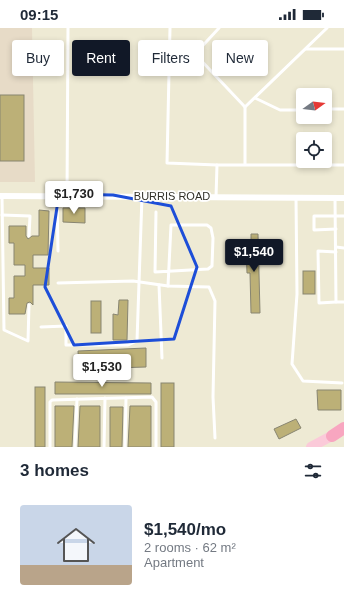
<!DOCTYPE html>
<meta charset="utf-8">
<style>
body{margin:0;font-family:Helvetica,sans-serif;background:#f2f2f3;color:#1f2937;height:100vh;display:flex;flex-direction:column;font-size:15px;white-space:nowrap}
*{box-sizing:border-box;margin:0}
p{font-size:13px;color:#747a83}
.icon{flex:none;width:22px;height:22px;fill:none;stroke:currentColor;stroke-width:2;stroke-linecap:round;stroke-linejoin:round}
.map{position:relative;height:419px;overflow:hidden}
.drawer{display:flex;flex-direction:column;background:#fff;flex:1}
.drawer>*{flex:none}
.banner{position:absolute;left:12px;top:12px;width:320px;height:36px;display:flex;gap:8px}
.needle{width:26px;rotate:75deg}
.fabs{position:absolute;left:296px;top:60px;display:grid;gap:8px}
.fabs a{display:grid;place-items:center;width:36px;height:36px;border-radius:4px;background:#fff;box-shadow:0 2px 6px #0003;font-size:20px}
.price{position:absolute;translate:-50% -34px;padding:0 9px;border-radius:4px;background:#fff;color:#222;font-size:13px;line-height:26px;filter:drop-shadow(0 1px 2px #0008)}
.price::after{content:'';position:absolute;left:50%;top:24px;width:12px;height:9px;margin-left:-6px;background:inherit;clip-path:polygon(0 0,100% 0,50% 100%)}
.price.on{background:#111827;color:#fff}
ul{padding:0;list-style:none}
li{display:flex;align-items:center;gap:12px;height:100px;padding:0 20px}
li span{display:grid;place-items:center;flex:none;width:112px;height:80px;border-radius:4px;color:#555}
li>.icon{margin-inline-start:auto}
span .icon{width:48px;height:48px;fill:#fffc;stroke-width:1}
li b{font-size:17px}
h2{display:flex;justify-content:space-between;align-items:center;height:48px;padding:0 20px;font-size:17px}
.chip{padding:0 14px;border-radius:4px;background:#fff;box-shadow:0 2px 6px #0003;font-size:14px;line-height:36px}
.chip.on{background:#111827;color:#fff}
.status{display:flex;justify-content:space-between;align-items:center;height:28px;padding:0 20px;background:#fff;direction:ltr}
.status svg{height:11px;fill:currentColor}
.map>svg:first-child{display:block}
</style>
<div class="status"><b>09:15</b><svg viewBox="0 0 49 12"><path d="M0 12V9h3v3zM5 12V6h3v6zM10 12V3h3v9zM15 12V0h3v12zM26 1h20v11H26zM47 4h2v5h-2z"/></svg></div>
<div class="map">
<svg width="344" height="419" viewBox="0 0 344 419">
<rect width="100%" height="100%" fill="#eeead4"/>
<!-- commercial -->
<path fill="#e7dbc7" d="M0,0H32L35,154H0Z"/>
<!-- building -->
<g fill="#bcb077" stroke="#888571">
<rect x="0" y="67" width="24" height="66"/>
<path d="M63,180H85V195L63,194Z"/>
<path d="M39,182L49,183L48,227H33V240H49V257H33V277L30,274L27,275L25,286H9V270H14V248H25V237H14V215H9V198H26V208L28,211L32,208H39Z"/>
<path d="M251,206H258L260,285H251L250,245H247L246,216H251Z"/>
<rect x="303" y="243" width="12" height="23"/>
<path d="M119,272H128L127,312H113V286L118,287Z"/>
<rect x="91" y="273" width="10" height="32"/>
<path d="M146,320V339L79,341L78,323Z"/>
<path d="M55,354L151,355V366H55Z"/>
<rect x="161" y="355" width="13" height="64"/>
<rect x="35" y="359" width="10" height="60"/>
<path d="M317,362H341V382H318Z"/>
<path d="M55,378H74L72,419H55Z"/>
<path d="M80,378H100V419H78Z"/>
<path d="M130,378H151V419H128Z"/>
<path d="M110,379H123L122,419H110Z"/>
<path d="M296,391L301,400L279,411L274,401Z"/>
</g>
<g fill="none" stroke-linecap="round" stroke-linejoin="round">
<!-- lane -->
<g stroke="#fff" stroke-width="3">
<path d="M170,0L167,135L217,137"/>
<path d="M219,0L195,26L245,79"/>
<path d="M306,21H344"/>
<path d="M171,26H195"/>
<path d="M255,70L280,82H303"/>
<path d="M325,81H344"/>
<path d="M245,136V79L327,0"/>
<path d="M2,168L4,302L28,313L29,277"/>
<path d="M57,168L58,223"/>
<path d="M67,168L68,0"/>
<path d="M216,169L217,137H344"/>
<path d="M296,170L297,266L292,336L303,353L342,355"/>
<path d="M335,170L336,274H344"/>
<path d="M156,184L155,244L208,241L212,238L213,210L211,200L207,197H171L168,258"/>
<path d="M2,187L30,188L29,208"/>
<path d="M336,201L314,202V188H344"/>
<path d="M336,219L344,220"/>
<path d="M58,255L133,253L168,258L209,259L215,273L213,369L215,410"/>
<path d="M159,257L162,330"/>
<path d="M336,274L319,275L318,223L336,224"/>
<path d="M41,299L66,298V317H128L137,313L142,168"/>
<path d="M50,419V374L52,372L152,369L156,374V419"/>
<path d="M75,419L77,371"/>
<path d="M104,419L105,370"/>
<path d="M125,419L126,370"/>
</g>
<!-- street -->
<path stroke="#fff" stroke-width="6" d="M0,168L344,170"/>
<!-- primary -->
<path stroke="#fbcad9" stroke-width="10" d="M311,419L339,404"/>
<!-- highway -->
<path stroke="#f8a6c0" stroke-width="12" d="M332,408L344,400"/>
</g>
<!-- marked area -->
<path fill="none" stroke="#1d4ed8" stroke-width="3" stroke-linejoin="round" d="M59,166L113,167L171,178L197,239L174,311L74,317L45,259Z"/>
<g text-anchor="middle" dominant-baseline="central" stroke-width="3.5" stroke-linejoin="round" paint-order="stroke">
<!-- street labels -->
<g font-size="11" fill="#313027" stroke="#fff">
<text x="172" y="168">BURRIS ROAD</text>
</g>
</g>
</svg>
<div class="fabs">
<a><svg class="needle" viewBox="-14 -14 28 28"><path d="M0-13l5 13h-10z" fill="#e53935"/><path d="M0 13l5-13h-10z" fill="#747a83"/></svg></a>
<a><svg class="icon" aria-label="locate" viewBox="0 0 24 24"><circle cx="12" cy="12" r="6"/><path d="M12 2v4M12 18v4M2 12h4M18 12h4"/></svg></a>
</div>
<b class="price" style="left:74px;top:187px">$1,730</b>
<b class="price on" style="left:254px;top:245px">$1,540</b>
<b class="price" style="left:102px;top:360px">$1,530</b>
<div class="banner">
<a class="chip">Buy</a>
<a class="chip on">Rent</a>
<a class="chip">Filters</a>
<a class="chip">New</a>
</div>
</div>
<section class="drawer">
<h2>3 homes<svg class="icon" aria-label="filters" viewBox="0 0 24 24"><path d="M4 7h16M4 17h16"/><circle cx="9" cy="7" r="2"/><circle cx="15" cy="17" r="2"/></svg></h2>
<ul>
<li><span style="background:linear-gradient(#c9d6e8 75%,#b9a48a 0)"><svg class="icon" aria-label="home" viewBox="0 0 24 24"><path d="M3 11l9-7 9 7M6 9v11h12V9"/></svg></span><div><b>$1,540/mo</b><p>2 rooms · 62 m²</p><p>Apartment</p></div></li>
</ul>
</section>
